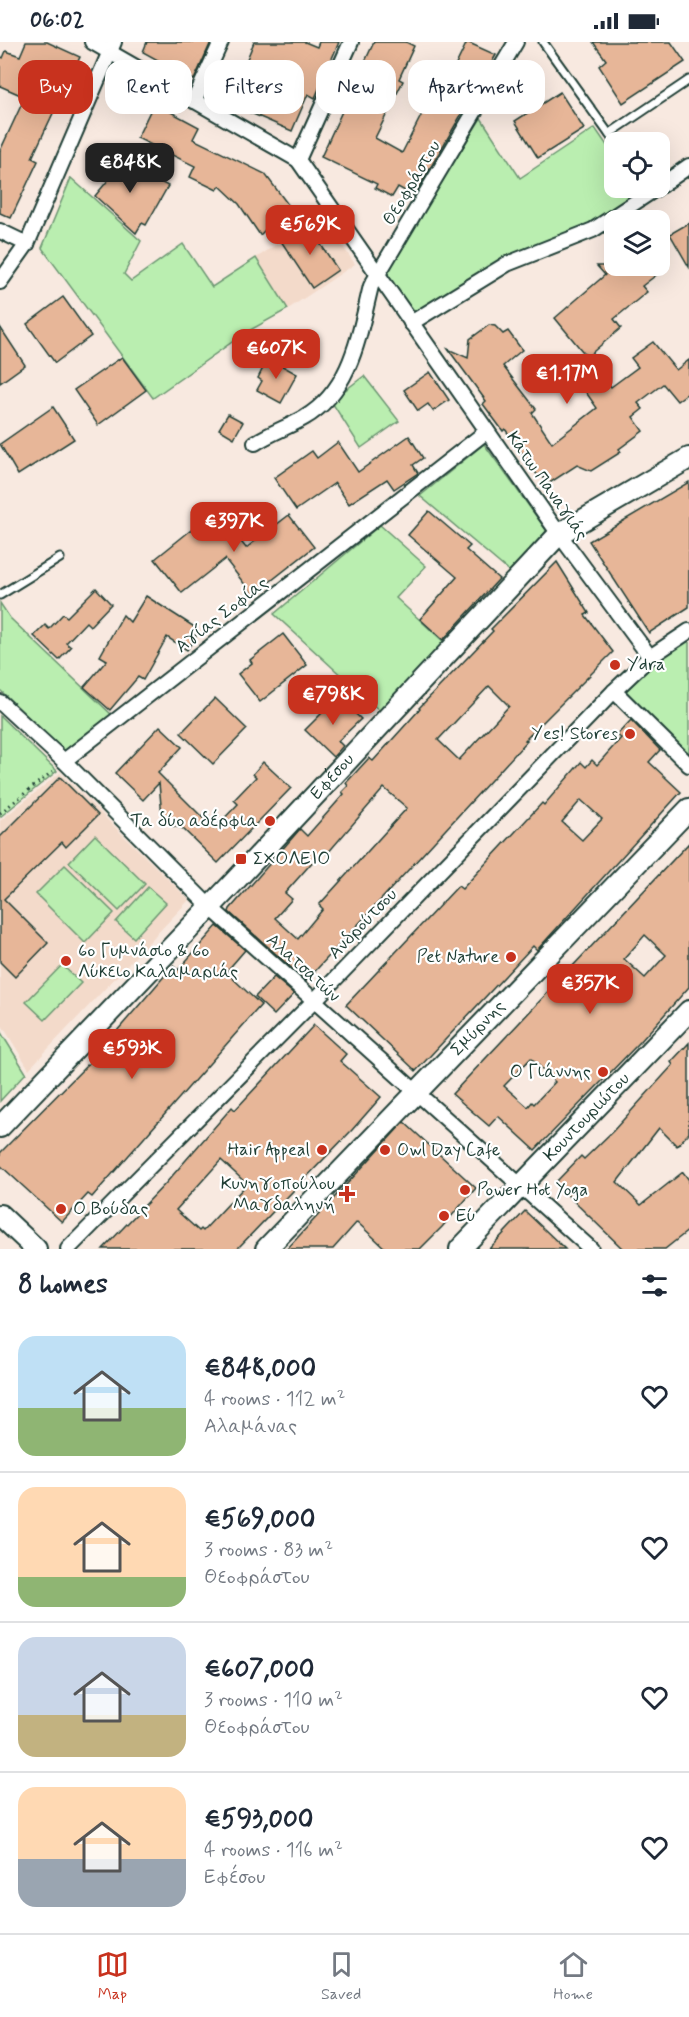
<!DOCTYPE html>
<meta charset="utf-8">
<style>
body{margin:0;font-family:Mynerve,sans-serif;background:#f2f2f3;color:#1f2937;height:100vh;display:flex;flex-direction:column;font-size:22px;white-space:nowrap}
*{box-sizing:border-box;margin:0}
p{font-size:20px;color:#747a83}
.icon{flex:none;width:33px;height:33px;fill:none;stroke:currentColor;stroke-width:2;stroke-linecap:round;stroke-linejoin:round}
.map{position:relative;height:1207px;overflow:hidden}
.sheet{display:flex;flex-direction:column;background:#fff;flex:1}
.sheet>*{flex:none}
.banner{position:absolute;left:18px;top:18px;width:654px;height:54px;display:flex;gap:12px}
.fabs{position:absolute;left:604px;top:90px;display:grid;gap:12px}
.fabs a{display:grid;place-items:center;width:66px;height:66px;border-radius:12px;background:#fff;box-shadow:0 6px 24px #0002;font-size:30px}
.price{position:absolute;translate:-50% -51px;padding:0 14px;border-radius:12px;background:#c8321e;color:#fff;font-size:20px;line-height:39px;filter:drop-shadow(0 2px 3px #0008)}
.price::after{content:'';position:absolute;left:50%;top:36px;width:18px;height:14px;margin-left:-9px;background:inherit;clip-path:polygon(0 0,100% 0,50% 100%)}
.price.current{background:#222;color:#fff}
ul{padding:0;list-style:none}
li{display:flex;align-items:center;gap:18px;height:150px;padding:0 18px}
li+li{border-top:2px solid #e0e1e3}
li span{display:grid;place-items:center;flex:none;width:168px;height:120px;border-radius:18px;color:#555}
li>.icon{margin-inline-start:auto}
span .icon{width:72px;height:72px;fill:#fffc;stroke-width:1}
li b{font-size:26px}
h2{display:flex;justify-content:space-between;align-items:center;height:72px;padding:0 18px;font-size:26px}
.chip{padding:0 21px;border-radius:18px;background:#fff;box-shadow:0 6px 24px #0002;font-size:21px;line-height:54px}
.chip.current{background:#c8321e;color:#fff}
.status{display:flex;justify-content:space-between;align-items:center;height:42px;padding:0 30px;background:#fff;direction:ltr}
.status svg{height:16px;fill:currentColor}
.menu{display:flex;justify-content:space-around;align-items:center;height:84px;border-top:2px solid #e0e1e3;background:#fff;font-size:16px;color:#747a83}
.menu a{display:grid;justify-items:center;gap:3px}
.menu .current{color:#c8321e}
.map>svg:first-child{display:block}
</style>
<div class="status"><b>06:02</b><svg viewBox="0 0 49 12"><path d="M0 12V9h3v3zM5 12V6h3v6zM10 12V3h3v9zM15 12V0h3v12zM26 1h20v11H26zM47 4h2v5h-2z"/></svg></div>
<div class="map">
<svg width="689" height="1207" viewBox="0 0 689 1207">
<rect width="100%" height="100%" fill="#f8e9e0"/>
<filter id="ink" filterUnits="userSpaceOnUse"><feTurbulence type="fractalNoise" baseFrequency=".0167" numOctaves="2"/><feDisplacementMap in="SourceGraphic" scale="12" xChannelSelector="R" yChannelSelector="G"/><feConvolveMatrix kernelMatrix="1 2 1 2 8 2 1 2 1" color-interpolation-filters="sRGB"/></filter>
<g filter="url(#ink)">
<!-- built -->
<g fill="#f3daca">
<path d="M321,173L355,222L288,267L256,216Z"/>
<path d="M60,731L189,858L29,1027L0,980V779Z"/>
</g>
<!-- green -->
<g fill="#baeeb0" stroke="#6c9672" stroke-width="1.5">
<path d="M481,76L520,136L595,86L615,115V146H636L639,149L590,181L509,214L412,274L385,232Z"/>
<path d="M71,136L141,199L124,232L131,239L183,202L212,245L256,216L288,267L245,291L153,356L42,206Z"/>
<path d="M364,334L399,379L361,406L331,359Z"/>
<path d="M484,402L549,492L511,531L420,454Z"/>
<path d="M380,483L426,524L396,556L446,602L380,669L274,572Z"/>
<path d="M0,561L10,576L113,674L65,710L0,648Z"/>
<path d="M689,596V715L626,649L668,609Z"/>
<path d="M0,674L57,729L0,775Z"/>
<path d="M95,793L145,842L119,869L69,820Z"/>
<path d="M65,823L114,871L85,901L36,852Z"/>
<path d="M148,845L166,861L134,896L116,880Z"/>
<path d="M62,923L81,941L45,978L26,960Z"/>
<path d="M0,989L26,1031L0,1059Z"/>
</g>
<!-- building -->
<g fill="#e7b698" stroke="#1f3d34" stroke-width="1.5" fill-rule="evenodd">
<path d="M26,0H47L80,15L67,42L71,44L60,67L56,65L32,116L38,119L11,176L0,171V109L25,55L0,44V14L3,16L6,9L20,14Z"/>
<path d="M147,0H211L194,38L143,10Z"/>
<path d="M254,0H305L317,5L319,0H339L315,56L308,52L292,89L237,65L240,58L228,52L237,33L240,34Z"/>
<path d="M374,0H406L414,4L399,37L403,39L375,96L402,111L445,27L452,31L467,0L496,13L414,154L398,145L392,155L375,146L377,142L321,115Z"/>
<path d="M593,0H671L685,20L623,61L599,24L606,18Z"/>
<path d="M560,50L584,87L538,116L515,79Z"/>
<path d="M154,61L199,85L193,97L265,132L289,164L260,193L239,162L220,144L217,148L190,135L195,124L137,96Z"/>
<path d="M111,114L168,144L146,183L142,181L136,191L95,154L110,136L102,130Z"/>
<path d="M689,181V225L670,192Z"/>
<path d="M307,182L338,228L312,246L281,199Z"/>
<path d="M597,224H668L642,244L647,250L614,277L621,286L587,315L555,276L605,233Z"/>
<path d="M63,255L91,294L55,321L27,282Z"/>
<path d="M489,283L495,284L503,292L508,289L522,308L503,324L536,367L532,371L552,401L597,366L585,349L604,335L611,345L638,325L631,316L653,300L676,328L689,318V350L677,359L663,342L638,361L643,367L633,375L643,389L619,407L621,410L591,429L577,423L548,442L541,432L538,434L505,387L503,389L483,362L486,359L448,307L468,316L470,297Z"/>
<path d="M0,285L25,323L0,341Z"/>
<path d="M122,315L146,348L98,383L74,348Z"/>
<path d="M268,316L297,332L281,361L257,348L262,339L258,336Z"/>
<path d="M430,330L449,358L433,369L428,362L418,369L404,348Z"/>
<path d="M53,365L74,397L18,433L0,402Z"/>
<path d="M228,372L243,380L234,396L219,387Z"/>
<path d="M409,394L423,416L413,423L418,431L394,447L387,437L349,462L335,441L296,468L274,436L312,409L317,416L338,400L358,430Z"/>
<path d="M689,440V565L649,591L589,499Z"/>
<path d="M216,468L246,506L289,473L314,505L253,553L225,517L182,551L155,517Z"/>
<path d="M429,469L470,504L466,508L499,537L443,598L420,577L457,535L408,493Z"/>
<path d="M557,520L589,571L585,573L613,610L525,698L527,699L306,939L229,870L230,867L300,787L307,794L344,752L342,750L348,744L346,741L369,716L373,719L420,667L419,666L493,589L491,587ZM489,644L509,664L459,718L438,698ZM384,746L407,766L319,863L323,867L298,897L275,876L292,857L285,851L323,808L327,812Z"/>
<path d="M96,546L111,562L90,584L86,580L66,601L71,605L59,618L34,594L45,583L49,587L63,572L67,575Z"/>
<path d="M146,554L196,586L192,591L196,594L187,608L167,595L143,638L138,635L110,668L84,645L107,618L100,614L123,573L130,580Z"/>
<path d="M283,592L307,623L260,660L238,632L252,621L250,618Z"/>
<path d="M338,655L361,677L338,699L343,704L333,715L305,688Z"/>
<path d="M215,656L247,687L213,722L181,691Z"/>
<path d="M631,678L660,708L649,720L681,750L537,908L533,904L416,1029L346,963L458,844L462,847L542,761L544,763L581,720L586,725L592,718L597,723L621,696L617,693ZM581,758L602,777L582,798L562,780Z"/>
<path d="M160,684L182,705L158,731L214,787L238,762L234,758L256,735L253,732L263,720L291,746L218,821L182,786L172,784L162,774L159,741L143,758L115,731Z"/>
<path d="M60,735L98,773L66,805L62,800L4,857L48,901L15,935L0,920V795Z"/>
<path d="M689,801V945L640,1000L535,1108L498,1074L489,1084L452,1052ZM645,893L666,913L645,936L624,917ZM531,1016L555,1040L534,1062L532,1060L528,1065L504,1044Z"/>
<path d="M217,884L245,908L226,930L261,963L92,1155L88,1152L62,1180L0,1123V1111L91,1019L173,924L178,928Z"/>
<path d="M274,935L294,952L274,973L255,955Z"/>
<path d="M314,983L346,1012L340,1019L381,1055L352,1088L237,1207H103L166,1141L232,1065L235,1068ZM221,1118L247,1142L203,1189L201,1187L199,1189L176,1168Z"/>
<path d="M689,1001V1091L677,1104L659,1086L617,1140L641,1163L683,1130L689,1138V1188L665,1207H623L555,1141L581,1114L584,1117L613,1089L673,1023L671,1020Z"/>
<path d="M404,1080L476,1146L442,1185L420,1207H386L357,1180L333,1207H287Z"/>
<path d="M525,1169L565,1207H489Z"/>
</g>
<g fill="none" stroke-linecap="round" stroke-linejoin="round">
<defs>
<g id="lane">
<path d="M543,0L609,92"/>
<path d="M615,101L609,92L689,38"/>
<path d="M0,553L60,516"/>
</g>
<g id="street">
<path d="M92,0L298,118L559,492L650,615"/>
<path d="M194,59L221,0"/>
<path d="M298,118L351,0"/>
<path d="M660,144L689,124"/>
<path d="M0,189L27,202"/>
<path d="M0,240L27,202L114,0"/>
<path d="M411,281L507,222L593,188L657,146"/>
<path d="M255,401C271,391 288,385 304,376C352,348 359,292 371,244L516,0"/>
<path d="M614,649L689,723"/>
<path d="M0,660L64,719L210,865L591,1207"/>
<path d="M64,719L487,389"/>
<path d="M68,1207L313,960L614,649L650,615L689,589"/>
</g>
<g id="secondary">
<path id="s1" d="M0,1085L234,840L559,492L689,416"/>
<path d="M0,1173L36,1207"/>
<path id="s2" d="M266,1207L689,767"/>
<path id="s3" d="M460,1207L689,969"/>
</g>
</defs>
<!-- lane casing -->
<use href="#lane" stroke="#1f3d34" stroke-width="11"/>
<!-- street casing -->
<use href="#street" stroke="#1f3d34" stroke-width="18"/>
<!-- secondary casing -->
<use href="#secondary" stroke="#1f3d34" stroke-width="24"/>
<!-- path -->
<path stroke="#1f3d34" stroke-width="3" stroke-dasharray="1.5 4.5" stroke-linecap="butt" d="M0,771L53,729"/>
<!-- lane -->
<use href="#lane" stroke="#fff" stroke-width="7"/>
<!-- street -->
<use href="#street" stroke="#fff" stroke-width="14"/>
<!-- secondary -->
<use href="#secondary" stroke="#fff" stroke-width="20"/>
</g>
</g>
<!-- markers -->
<g fill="#c8321e" stroke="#fff" stroke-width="2">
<circle cx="615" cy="623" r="6"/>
<circle cx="630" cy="692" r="6"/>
<circle cx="270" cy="779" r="6"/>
<rect x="235" y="811" width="12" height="12" rx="3"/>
<circle cx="511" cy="915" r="6"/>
<circle cx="66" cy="919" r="6"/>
<circle cx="603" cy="1030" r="6"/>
<circle cx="322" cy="1108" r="6"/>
<circle cx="385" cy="1108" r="6"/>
<circle cx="465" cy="1148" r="6"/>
<path d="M344 1143h6v6h6v6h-6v6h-6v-6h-6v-6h6z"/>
<circle cx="61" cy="1167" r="6"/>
<circle cx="444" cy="1174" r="6"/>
</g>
<g text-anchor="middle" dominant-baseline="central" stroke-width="4.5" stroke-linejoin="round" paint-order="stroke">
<!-- street labels -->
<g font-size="18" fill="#1f3d34" stroke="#fff">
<text transform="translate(412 141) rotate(-59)">Θεοφράστου</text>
<text transform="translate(547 444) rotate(55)">Κάτω Παναγιάς</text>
<text transform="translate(222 573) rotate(-38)">Αγίας Σοφίας</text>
<text stroke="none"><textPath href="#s1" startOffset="483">Εφέσου</textPath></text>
<text transform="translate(363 882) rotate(-46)">Ανδρούτσου</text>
<text transform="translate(303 926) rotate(42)">Αλατσατών</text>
<text stroke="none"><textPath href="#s2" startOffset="306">Σμύρνης</textPath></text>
<text stroke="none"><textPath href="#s3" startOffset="183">Κουντουριώτου</textPath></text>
</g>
<!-- poi labels -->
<g font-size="18" fill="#1f3d34" stroke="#fff" text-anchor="start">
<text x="627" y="623">Ydra</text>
<text x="618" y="692" text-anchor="end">Yes! Stores</text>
<text x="258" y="779" text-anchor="end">Τα δύο αδέρφια</text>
<text x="253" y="817">ΣΧΟΛΕΙΟ</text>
<text x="78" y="909">6ο Γυμνάσιο &amp; 6ο<tspan x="78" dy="21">Λύκειο Καλαμαριάς</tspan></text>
<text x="499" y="915" text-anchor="end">Pet Nature</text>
<text x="591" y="1030" text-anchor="end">Ο Γιάννης</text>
<text x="310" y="1108" text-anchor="end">Hair Appeal</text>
<text x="397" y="1108">Owl Day Cafe</text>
<text x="335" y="1142" text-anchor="end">Κυνηγοπούλου<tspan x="335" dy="21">Μαγδαληνή</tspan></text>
<text x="477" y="1148">Power Hot Yoga</text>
<text x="73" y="1167">Ο Βούδας</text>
<text x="456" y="1174">Εύ</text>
</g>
</g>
</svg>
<div class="fabs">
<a><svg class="icon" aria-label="locate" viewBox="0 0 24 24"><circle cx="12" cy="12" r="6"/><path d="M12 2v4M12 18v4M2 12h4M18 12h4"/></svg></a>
<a><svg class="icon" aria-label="layers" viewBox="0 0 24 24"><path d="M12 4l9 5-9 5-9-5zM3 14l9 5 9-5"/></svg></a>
</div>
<b class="price current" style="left:130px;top:152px">€848K</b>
<b class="price" style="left:310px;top:214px">€569K</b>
<b class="price" style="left:276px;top:338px">€607K</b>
<b class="price" style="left:567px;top:363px">€1.17M</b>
<b class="price" style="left:234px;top:511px">€397K</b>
<b class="price" style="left:333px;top:684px">€798K</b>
<b class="price" style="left:590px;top:973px">€357K</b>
<b class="price" style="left:132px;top:1038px">€593K</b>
<div class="banner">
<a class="chip current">Buy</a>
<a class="chip">Rent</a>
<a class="chip">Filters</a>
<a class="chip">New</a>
<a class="chip">Apartment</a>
</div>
</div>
<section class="sheet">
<h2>8 homes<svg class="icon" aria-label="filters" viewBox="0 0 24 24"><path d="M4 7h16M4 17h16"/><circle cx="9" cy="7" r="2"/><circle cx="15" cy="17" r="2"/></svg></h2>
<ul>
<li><span style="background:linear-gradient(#bfe0f5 60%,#8fb573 0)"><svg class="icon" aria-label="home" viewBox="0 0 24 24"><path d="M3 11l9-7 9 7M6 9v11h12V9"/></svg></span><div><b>€848,000</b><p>4 rooms · 112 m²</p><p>Αλαμάνας</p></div><svg class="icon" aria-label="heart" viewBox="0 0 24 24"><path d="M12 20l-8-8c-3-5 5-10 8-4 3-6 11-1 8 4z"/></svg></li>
<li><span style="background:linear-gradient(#ffd9b3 75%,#8fb573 0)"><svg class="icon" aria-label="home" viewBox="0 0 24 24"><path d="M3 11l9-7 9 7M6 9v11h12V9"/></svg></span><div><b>€569,000</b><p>3 rooms · 83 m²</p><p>Θεοφράστου</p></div><svg class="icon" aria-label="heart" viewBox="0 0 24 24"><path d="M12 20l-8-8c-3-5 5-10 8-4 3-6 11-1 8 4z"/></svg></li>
<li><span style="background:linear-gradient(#c9d6e8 65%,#c2b280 0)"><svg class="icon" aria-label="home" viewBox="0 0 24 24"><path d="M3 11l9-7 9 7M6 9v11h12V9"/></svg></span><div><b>€607,000</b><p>3 rooms · 110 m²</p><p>Θεοφράστου</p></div><svg class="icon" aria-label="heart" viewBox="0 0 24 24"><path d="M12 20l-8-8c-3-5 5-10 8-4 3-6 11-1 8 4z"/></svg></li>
<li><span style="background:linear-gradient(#ffd9b3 60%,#9aa5b1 0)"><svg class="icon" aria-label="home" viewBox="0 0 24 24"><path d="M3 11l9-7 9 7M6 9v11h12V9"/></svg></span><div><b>€593,000</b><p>4 rooms · 116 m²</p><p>Εφέσου</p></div><svg class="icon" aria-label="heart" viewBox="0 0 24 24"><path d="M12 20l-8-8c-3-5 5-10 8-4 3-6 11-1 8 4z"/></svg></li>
</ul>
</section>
<nav class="menu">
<a class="current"><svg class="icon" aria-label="map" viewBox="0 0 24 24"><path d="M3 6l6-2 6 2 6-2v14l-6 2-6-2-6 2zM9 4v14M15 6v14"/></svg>Map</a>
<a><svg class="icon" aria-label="saved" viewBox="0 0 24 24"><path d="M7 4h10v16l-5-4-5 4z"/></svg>Saved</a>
<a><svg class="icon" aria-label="home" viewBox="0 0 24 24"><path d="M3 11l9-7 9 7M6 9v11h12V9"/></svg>Home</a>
</nav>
